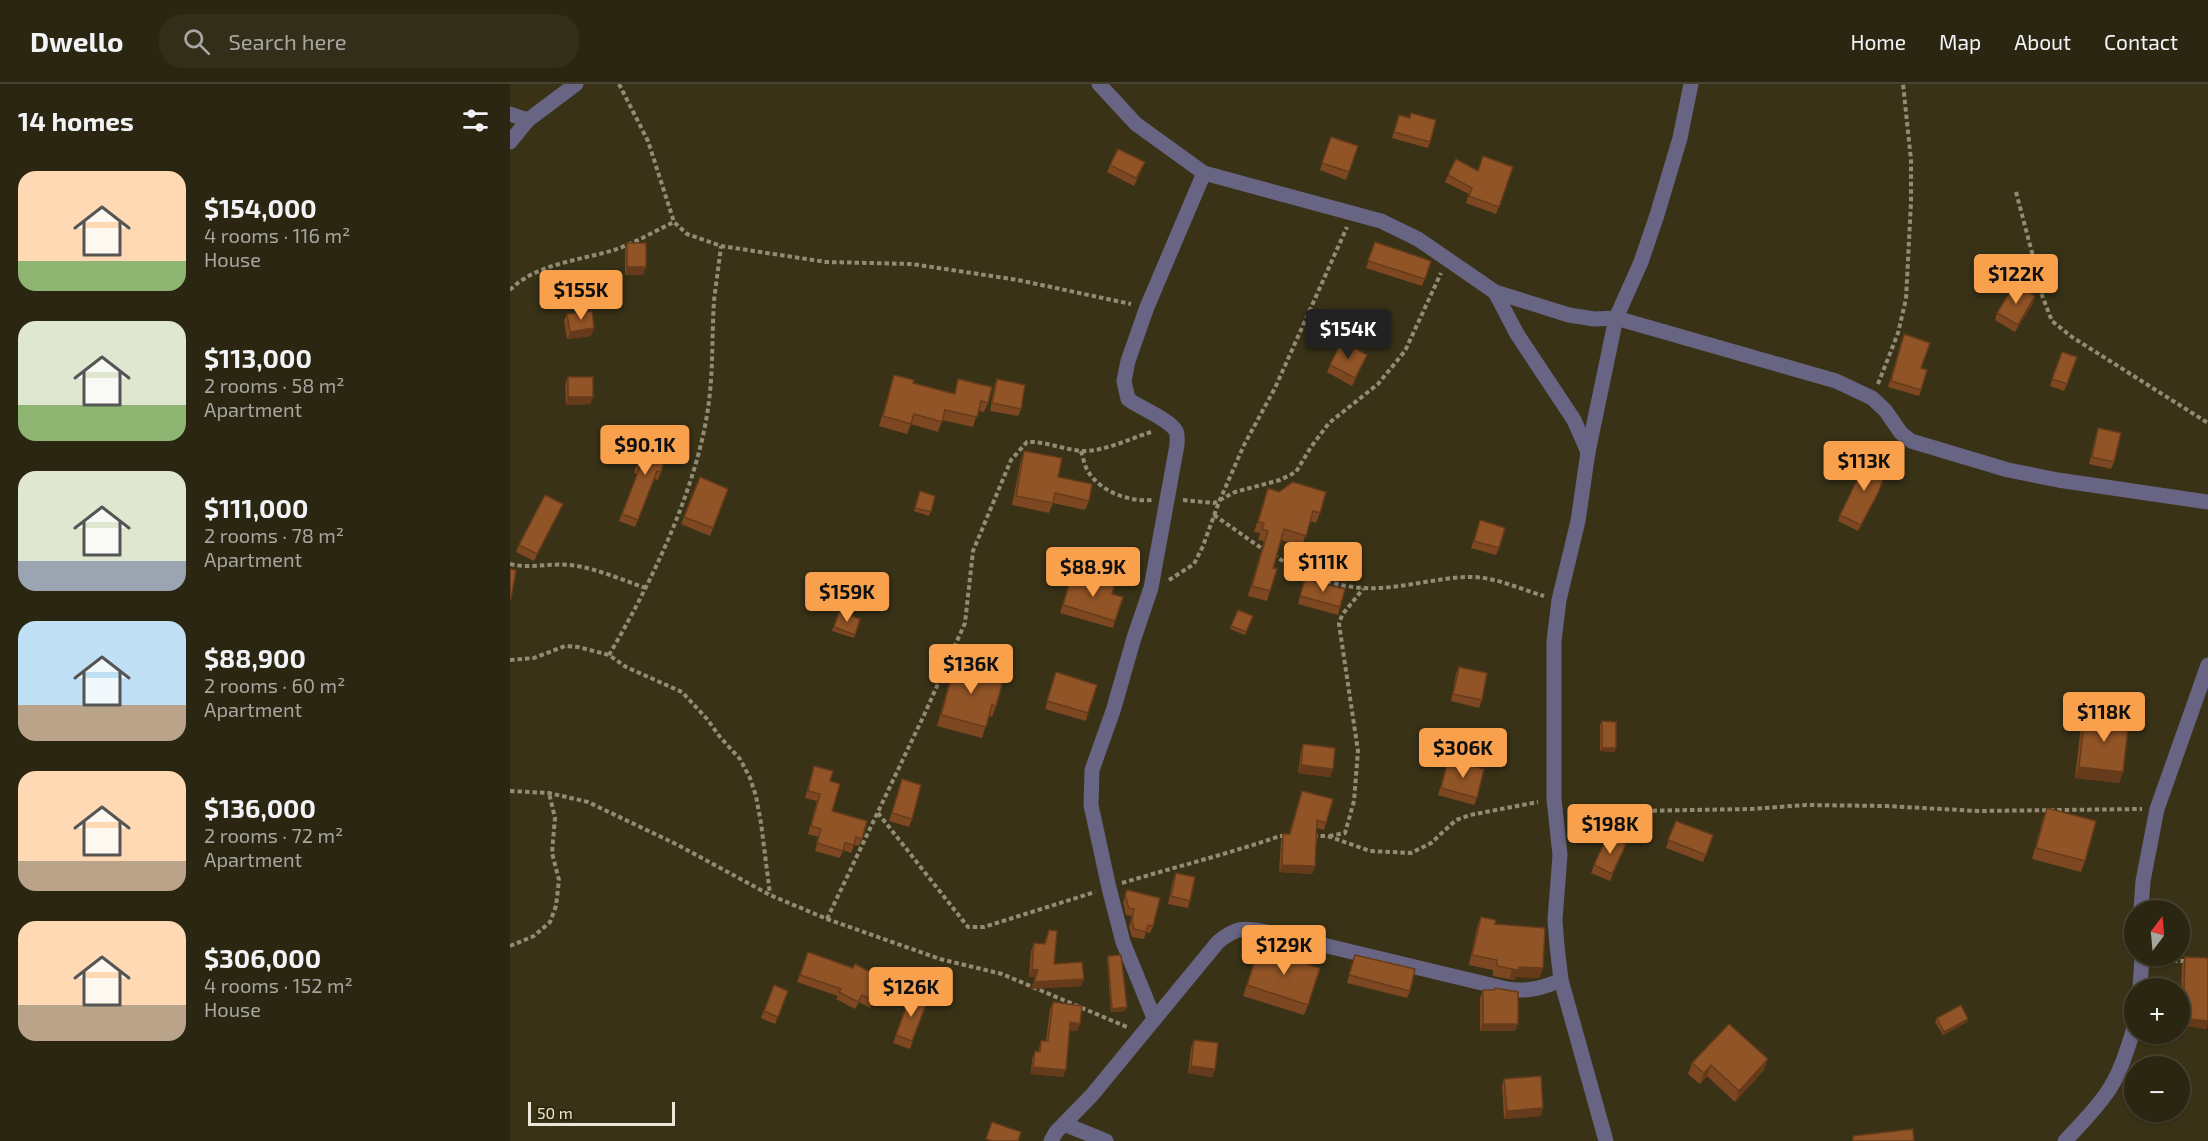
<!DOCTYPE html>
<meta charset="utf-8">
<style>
body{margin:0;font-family:"Exo 2",sans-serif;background:#332e1a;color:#f1f3f6;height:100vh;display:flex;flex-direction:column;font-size:22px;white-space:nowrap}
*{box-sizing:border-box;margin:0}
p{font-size:20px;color:#a6a59f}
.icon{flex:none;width:33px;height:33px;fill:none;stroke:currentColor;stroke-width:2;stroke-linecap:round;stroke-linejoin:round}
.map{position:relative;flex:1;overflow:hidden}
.sheet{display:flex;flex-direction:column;background:#2b2611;width:510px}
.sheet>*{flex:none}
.needle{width:39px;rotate:16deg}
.tools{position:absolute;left:1614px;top:816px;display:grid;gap:12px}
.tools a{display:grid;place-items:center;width:66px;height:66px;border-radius:50%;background:#2b2611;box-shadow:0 2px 4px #0004,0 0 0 2px #474331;font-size:30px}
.scale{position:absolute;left:18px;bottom:15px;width:147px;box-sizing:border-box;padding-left:6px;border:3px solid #ebe7d7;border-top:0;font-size:16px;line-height:21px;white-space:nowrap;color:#ebe7d7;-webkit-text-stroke:4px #2f280c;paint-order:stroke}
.price{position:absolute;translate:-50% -51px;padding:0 14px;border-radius:6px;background:#f8a04b;color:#111;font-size:20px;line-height:39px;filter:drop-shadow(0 2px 3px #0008)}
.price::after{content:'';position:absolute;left:50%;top:36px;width:18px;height:14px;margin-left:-9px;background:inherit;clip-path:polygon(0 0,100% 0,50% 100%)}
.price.current{background:#222;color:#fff}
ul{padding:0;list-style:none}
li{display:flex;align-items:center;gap:18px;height:150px;padding:0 18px}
li span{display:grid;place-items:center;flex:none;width:168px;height:120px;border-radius:18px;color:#555}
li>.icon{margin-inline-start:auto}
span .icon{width:72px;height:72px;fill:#fffc;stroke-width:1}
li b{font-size:26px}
h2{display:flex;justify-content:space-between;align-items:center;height:72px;padding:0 18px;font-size:26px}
header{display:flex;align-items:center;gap:36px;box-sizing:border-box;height:84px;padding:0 30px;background:#2b2611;border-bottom:2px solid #474331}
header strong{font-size:28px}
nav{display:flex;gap:33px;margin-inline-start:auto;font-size:21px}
.search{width:420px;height:54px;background:#332e1a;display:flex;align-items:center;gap:15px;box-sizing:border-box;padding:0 21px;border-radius:24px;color:#a6a59f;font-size:22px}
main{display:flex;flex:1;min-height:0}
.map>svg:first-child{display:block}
</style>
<header>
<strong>Dwello</strong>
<div class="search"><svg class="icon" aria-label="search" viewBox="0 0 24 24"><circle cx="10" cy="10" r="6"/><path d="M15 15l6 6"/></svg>Search here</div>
<nav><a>Home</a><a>Map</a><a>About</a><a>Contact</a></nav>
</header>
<main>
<section class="sheet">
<h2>14 homes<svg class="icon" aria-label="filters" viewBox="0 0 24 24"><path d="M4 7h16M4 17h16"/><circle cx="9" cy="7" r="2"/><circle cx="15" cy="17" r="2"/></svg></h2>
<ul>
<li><span style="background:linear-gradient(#ffd9b3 75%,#8fb573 0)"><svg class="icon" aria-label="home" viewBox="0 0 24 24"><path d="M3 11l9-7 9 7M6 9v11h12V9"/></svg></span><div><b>$154,000</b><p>4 rooms · 116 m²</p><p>House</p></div></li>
<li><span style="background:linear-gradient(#dfe7d0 70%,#8fb573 0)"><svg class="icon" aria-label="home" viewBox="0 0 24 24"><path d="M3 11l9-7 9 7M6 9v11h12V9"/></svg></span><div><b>$113,000</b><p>2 rooms · 58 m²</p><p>Apartment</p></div></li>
<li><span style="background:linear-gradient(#dfe7d0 75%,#9aa5b1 0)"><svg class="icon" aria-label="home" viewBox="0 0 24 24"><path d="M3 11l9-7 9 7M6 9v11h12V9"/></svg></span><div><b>$111,000</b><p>2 rooms · 78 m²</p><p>Apartment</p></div></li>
<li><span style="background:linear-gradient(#bfe0f5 70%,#b9a48a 0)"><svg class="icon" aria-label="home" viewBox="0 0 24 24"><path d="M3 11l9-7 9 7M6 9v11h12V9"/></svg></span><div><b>$88,900</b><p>2 rooms · 60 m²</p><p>Apartment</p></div></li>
<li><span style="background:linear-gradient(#ffd9b3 75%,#b9a48a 0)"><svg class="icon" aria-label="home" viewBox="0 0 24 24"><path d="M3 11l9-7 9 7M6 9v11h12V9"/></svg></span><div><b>$136,000</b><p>2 rooms · 72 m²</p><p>Apartment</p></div></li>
<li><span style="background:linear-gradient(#ffd9b3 70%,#b9a48a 0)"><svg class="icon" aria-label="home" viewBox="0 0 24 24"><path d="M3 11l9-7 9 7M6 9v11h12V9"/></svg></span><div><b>$306,000</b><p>4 rooms · 152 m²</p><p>House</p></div></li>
</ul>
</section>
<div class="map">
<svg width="1698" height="1057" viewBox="0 0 1698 1057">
<rect width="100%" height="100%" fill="#393217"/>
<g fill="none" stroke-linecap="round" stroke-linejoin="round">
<!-- path -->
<g stroke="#928c77" stroke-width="4" stroke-dasharray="4.5 3" stroke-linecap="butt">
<path d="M109,0L138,57L164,138L177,150L211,162L316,178L402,180L508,196L621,220"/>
<path d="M1506,108L1525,180L1528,201L1542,237L1562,253L1698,339"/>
<path d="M0,206C25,180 71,176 104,166C125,159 145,147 164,138"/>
<path d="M1368,300L1388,249L1396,215L1401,118V76L1393,0"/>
<path d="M571,367C573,373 575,384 579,389C592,408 619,418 642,416"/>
<path d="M673,416L704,419L725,408L770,396L786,388L801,363L819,339L868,300L895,267L931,189"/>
<path d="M704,431L754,466"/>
<path d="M763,471C791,488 820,502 853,504C888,506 923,494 958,493C983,492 1010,505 1034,512"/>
<path d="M0,480C20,485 39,479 60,481C86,484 112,496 136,504"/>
<path d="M659,496L684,480L693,462L709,418L734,361L765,304L837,143"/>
<path d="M99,571C143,496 192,395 200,308C203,278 202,247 204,217C206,199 209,180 211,162"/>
<path d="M0,576L24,574L55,562L68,563L99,571L116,583L172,608L197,635L210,653L230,675L240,694L246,712L251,739L260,810"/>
<path d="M0,707L39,709L78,718L168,761L260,811L317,835L430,875L492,890L617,943"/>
<path d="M1060,728L1241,725L1296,721L1376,722L1468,727L1632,725"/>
<path d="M368,729L458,843H474L585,808"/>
<path d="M803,752H818L860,767L901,769L921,759L946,736L960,731L1028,718"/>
<path d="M819,752L835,749L844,717L848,667L829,540L832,531L853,505"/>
<path d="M612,799C665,783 718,770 770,752H778"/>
<path d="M317,835L415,629L455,539L463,467L501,376L517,358C536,357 554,366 573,367C596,367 619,355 641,348"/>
<path d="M0,862L24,852L40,838L46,822L49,796L42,769L45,734L39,709"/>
<path d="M1648,877H1677"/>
</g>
<!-- minor -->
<g stroke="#676583" stroke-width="15">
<path d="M589,0L626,40L694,89L871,137L908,155L985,208L1059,231L1084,235L1106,234L1326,297L1362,314L1375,326L1391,349L1401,357L1498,386L1548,396L1698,418"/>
<path d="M0,30L18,36"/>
<path d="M0,58L18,36L66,0"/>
<path d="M985,208L1007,250L1064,336L1078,368"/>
<path d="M1631,826L1633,797L1647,725L1698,581"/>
<path d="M1630,904L1632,872"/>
<path d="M644,934L613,858L599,804L581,721L582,686L603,627L624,554L641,504L667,361C667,356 668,351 666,347C659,335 630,324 618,315L614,297L618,277L637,223L694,89"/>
<path d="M554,1040L596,1057"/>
<path d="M541,1057L546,1048L582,1011L708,858C730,840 736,845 763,849L997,905C1018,908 1033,904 1051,896"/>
<path d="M1096,1057L1051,896L1047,862L1045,836L1050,771L1044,715V557L1049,516L1068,437L1078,368L1106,234L1131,178L1147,131L1170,54L1181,0"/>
<path d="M1555,1057C1569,1042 1584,1027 1596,1010C1610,991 1617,966 1624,944"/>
</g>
</g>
<!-- wall -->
<g fill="#7d4821">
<path d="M887,37L920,58L918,64L882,54Z"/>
<path d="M821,53L848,62L836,96L810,86Z"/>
<path d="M635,78L624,102L597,88L600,81Z"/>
<path d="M1003,83L986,130L956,119L959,110L935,98L938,91Z"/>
<path d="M865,158L921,177L912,202L856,184Z"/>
<path d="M117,159L133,191H115V166Z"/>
<path d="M1523,219L1505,248L1485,236L1487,229Z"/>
<path d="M57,230L81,252L57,255L54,237Z"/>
<path d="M807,233H836L828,260L802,252Z"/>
<path d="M1394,250L1411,284V306L1409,312L1378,303Z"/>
<path d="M1552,268L1567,273L1554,307L1540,302Z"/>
<path d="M854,278L842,302L817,288L820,281Z"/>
<path d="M384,291L403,299L444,310L448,295L478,319L474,328L468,327L463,343L432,336L428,348L401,340L397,350L369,342Z"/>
<path d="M58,293L83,313L80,320L56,321L55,300Z"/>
<path d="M487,295L511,325L508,332L480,327L484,303Z"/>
<path d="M1588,344L1604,378L1601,385L1579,380L1586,351Z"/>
<path d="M134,354L151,388L148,396L144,395L125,443L109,437L127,390L124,389Z"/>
<path d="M514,367L579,417L575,426L543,419L539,429L502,421L511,376Z"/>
<path d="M190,393L218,405L200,452L171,440Z"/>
<path d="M758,404L810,429L806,439L800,437L792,462L771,456L763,484L760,507L757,517L738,512L754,457L748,456L750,449L744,448Z"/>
<path d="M410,407L425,412L419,432L404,427Z"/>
<path d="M1366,413L1348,447L1328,437L1330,431Z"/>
<path d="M53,420L50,427L24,477L6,468L9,461Z"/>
<path d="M970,436L989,464L986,471L961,464Z"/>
<path d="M562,490L602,510L605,537L603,544L550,529Z"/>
<path d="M795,495L830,523L828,531L788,520Z"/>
<path d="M728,526L743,532L735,551L720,545Z"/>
<path d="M329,528L350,535L344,554L322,547Z"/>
<path d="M446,577L476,592L486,622L482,633L479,632L472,654L427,642L442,588Z"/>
<path d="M949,583L972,616L969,624L941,617L946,590Z"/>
<path d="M546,588L578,629L576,637L535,625Z"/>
<path d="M1575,630L1613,688L1609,699L1565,694L1571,641Z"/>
<path d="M1092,637L1105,668L1090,667V641Z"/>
<path d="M793,660L823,685L820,693L788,689L791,667Z"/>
<path d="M938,676L967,714L964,721L928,711Z"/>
<path d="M304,682L320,697L322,727L352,755L349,762L344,761L341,769L333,766L330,774L305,767L309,753L298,750L307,717L295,714Z"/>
<path d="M392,695L402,735L399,743L379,737Z"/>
<path d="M792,707L816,739L814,746L807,744L805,782L802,790L769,788L771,757L773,750H779Z"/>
<path d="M1537,724L1575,777L1571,788L1522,775L1533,735Z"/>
<path d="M1166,737L1203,751L1193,778L1156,764Z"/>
<path d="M1116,760L1100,797L1081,789L1084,781Z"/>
<path d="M666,789L680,817L678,824L658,820L663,796Z"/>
<path d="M617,806L643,842L640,849L636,848L634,855L622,853L619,843L622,832L616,831L613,818Z"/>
<path d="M971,833L985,840L1033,884L1029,894L1006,893L1005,896L999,895L983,892V886L959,881L967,843Z"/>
<path d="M539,846L544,880L574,895L571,902L521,905L525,893H519L521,867L524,859L534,860Z"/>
<path d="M298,868L371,903L360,924L349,918L345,925L326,915L328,912L287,898Z"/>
<path d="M845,871L900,907L897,914L837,899Z"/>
<path d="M598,872L615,927L601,928L597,875Z"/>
<path d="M1675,873L1698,874L1697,945L1670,941V906L1671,907L1672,880Z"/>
<path d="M745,875L798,921L794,931L733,912Z"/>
<path d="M264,901L278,907L265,940L251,934Z"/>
<path d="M985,904L1005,947H970V914L973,906H984Z"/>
<path d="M400,912L417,918L400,965L383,959Z"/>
<path d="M543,918L567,947L559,946L553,993L521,990L522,975L525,967L528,968L531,957H536L540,925Z"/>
<path d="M1427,934L1458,935L1457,938L1433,951L1425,938Z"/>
<path d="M684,956L705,985L702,993L678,989L681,964Z"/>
<path d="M1182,979L1254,986L1225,1018L1197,992L1190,1000L1178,990Z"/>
<path d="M994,995L1031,1032L994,1035L992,1002Z"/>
</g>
<!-- shaded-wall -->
<g fill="#663b1b">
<path d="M117,183H136L133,191H115Z"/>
<path d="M1525,212L1523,219L1505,248L1508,241Z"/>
<path d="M84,244L81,252L57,255L60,248Z"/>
<path d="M857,271L854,278L842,302L845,294Z"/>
<path d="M58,313H83L80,320L56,321Z"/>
<path d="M1377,384L1366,413L1348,447L1351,441Z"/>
<path d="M53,420L50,427L24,477L27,470Z"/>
<path d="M1092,664H1106L1105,668L1090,667Z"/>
<path d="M791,681L823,685L820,693L788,689Z"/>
<path d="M1569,683L1613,688L1609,699L1565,694Z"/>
<path d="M772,781L805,782L802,790L769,788Z"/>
<path d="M1009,883L1033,884L1029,894L1006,893L1005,896L999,895L1002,885Z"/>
<path d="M522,885L528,886L525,893H519Z"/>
<path d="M374,895L371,903L360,924L362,916Z"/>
<path d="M574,895L571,902L521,905L524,898Z"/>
<path d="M617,923L615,927L601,928L602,925Z"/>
<path d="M1670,934L1698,937L1697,945L1670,941Z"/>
<path d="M1458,935L1457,938L1433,951L1434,948Z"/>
<path d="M560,938L570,940L567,947L557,946Z"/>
<path d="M973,940H1008L1005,947H970Z"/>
<path d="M1258,975L1254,986L1225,1018L1229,1007Z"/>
<path d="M1201,981L1197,992L1190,1000L1194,989Z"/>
<path d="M681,982L705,985L702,993L678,989Z"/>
<path d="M523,983L556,986L553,993L521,990Z"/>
<path d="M1033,1024L1031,1032L994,1035L997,1027Z"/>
</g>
<!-- building -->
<g fill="#915426" stroke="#663b1b" stroke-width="1.5">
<path d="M901,29L926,36L920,58L884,48L889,31L900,34Z"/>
<path d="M821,53L848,62L839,88L812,79Z"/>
<path d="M608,65L635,78L626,94L600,81Z"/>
<path d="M973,72L1003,83L989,123L959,112L962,104L938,91L946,75L968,87Z"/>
<path d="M865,158L921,177L915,195L858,177Z"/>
<rect x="117" y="159" width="19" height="24"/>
<path d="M1505,200L1525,212L1508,241L1487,229Z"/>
<path d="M810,225L836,233L830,253L804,245Z"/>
<path d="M82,227L84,244L60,248L57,230Z"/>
<path d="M1394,250L1420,259L1411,284L1417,286L1411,306L1381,297Z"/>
<path d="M832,257L857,271L845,294L820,281Z"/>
<path d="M1552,268L1567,273L1557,300L1542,295Z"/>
<path d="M384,291L404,296L403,299L445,310L448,295L482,303L478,319L471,317L467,333L435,326L432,338L404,330L401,340L373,332Z"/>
<rect x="58" y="293" width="25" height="20"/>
<path d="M487,295L515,301L511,325L482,319Z"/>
<path d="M1588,344L1611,349L1604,378L1582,373Z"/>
<path d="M134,354L158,361L151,388L147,387L128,436L112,430L130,383L127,382Z"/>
<path d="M514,367L552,374L548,393L582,400L579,417L545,409L543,419L506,412Z"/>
<path d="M1354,375L1377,384L1369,407L1351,441L1330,431L1346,398Z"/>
<path d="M190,393L218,405L203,444L174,433Z"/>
<path d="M783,398L816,408L810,429L803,427L796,452L774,445L763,484L767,485L760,507L742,502L758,447L752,445L754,439L748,438L758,404L769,408Z"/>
<path d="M410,407L425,412L421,428L405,424Z"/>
<path d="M35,411L53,420L27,470L9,461Z"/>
<path d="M970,436L995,444L989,464L964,457Z"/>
<path d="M0,485L6,486L1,515H0Z"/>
<path d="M562,490L604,502L602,510L613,513L605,537L553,521Z"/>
<path d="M795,495L835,505L830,523L790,512Z"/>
<path d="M728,526L743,532L736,548L721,542Z"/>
<path d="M329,528L350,535L345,551L324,543Z"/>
<path d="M446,577L478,586L476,592L493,597L486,622L482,621L476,643L431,631Z"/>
<path d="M949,583L977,589L972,616L943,610Z"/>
<path d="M546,588L587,601L578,629L537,617Z"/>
<path d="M1575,630L1619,636L1613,688L1569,683Z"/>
<path d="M1092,637L1106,638V664H1092Z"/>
<path d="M793,660L825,664L823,685L791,681Z"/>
<path d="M938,676L974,685L967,714L931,704Z"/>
<path d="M304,682L323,687L320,697L330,700L322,727L357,737L352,755L346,753L344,761L335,759L333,767L307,759L311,745L301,742L310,710L298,707Z"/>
<path d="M392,695L411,701L402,735L382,729Z"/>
<path d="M792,707L823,715L816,739L807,736L805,782L772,781L773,750H780Z"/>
<path d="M1537,724L1586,737L1575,777L1526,764Z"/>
<path d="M1166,737L1203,751L1196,771L1158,756Z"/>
<path d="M1098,751L1116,760L1102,790L1084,781Z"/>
<path d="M666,789L685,793L680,817L661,812Z"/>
<path d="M617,806L650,814L643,842L638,841L636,848L624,845L622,836L624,825L619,824L615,811Z"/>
<path d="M971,833L986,836L985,840L1035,844L1033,884L1009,883V886L1002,885L987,882V876L962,871Z"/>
<path d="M539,846L547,847L544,880L572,878L574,895L524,898L528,886L522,885L524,859L535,860Z"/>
<path d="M749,864L810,884L798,921L737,901Z"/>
<path d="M298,868L343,884L345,880L374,895L362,916L352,911L348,918L329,908L331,905L290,891Z"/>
<path d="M611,871L617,923L602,925L598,872Z"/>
<path d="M845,871L905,885L900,907L839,891Z"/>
<path d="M1675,873L1698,874V937L1670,934V906L1674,907Z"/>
<path d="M264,901L278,907L268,933L254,927Z"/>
<path d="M985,904L1008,908V940H973V906H984Z"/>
<path d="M400,912L417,918L402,957L386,951Z"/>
<path d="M543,918L572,922L570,940L560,938L556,986L523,983L525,967L530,968L531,957H538Z"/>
<path d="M1451,921L1458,935L1434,948L1427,934Z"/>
<path d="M1219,940L1258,975L1229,1007L1201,981L1194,989L1182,979Z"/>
<path d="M684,956L708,959L705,985L681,982Z"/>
<path d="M1031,992L1033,1024L997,1027L994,995Z"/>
<path d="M482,1038L511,1048L508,1057H482L476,1055Z"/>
<path d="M1403,1045L1404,1057H1343V1052Z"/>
</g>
</svg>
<div class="tools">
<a><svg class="needle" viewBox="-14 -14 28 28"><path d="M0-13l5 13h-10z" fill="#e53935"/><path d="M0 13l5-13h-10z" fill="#a6a59f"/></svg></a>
<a>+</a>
<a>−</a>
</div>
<div class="scale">50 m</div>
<b class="price" style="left:1506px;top:221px">$122K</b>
<b class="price" style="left:71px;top:237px">$155K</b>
<b class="price current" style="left:838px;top:276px">$154K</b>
<b class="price" style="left:135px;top:392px">$90.1K</b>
<b class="price" style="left:1354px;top:408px">$113K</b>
<b class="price" style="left:813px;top:509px">$111K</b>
<b class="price" style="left:583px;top:514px">$88.9K</b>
<b class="price" style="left:337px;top:539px">$159K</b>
<b class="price" style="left:461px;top:611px">$136K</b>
<b class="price" style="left:1594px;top:659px">$118K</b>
<b class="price" style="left:953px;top:695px">$306K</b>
<b class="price" style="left:1100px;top:771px">$198K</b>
<b class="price" style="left:774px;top:892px">$129K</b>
<b class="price" style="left:401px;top:934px">$126K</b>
</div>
</main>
